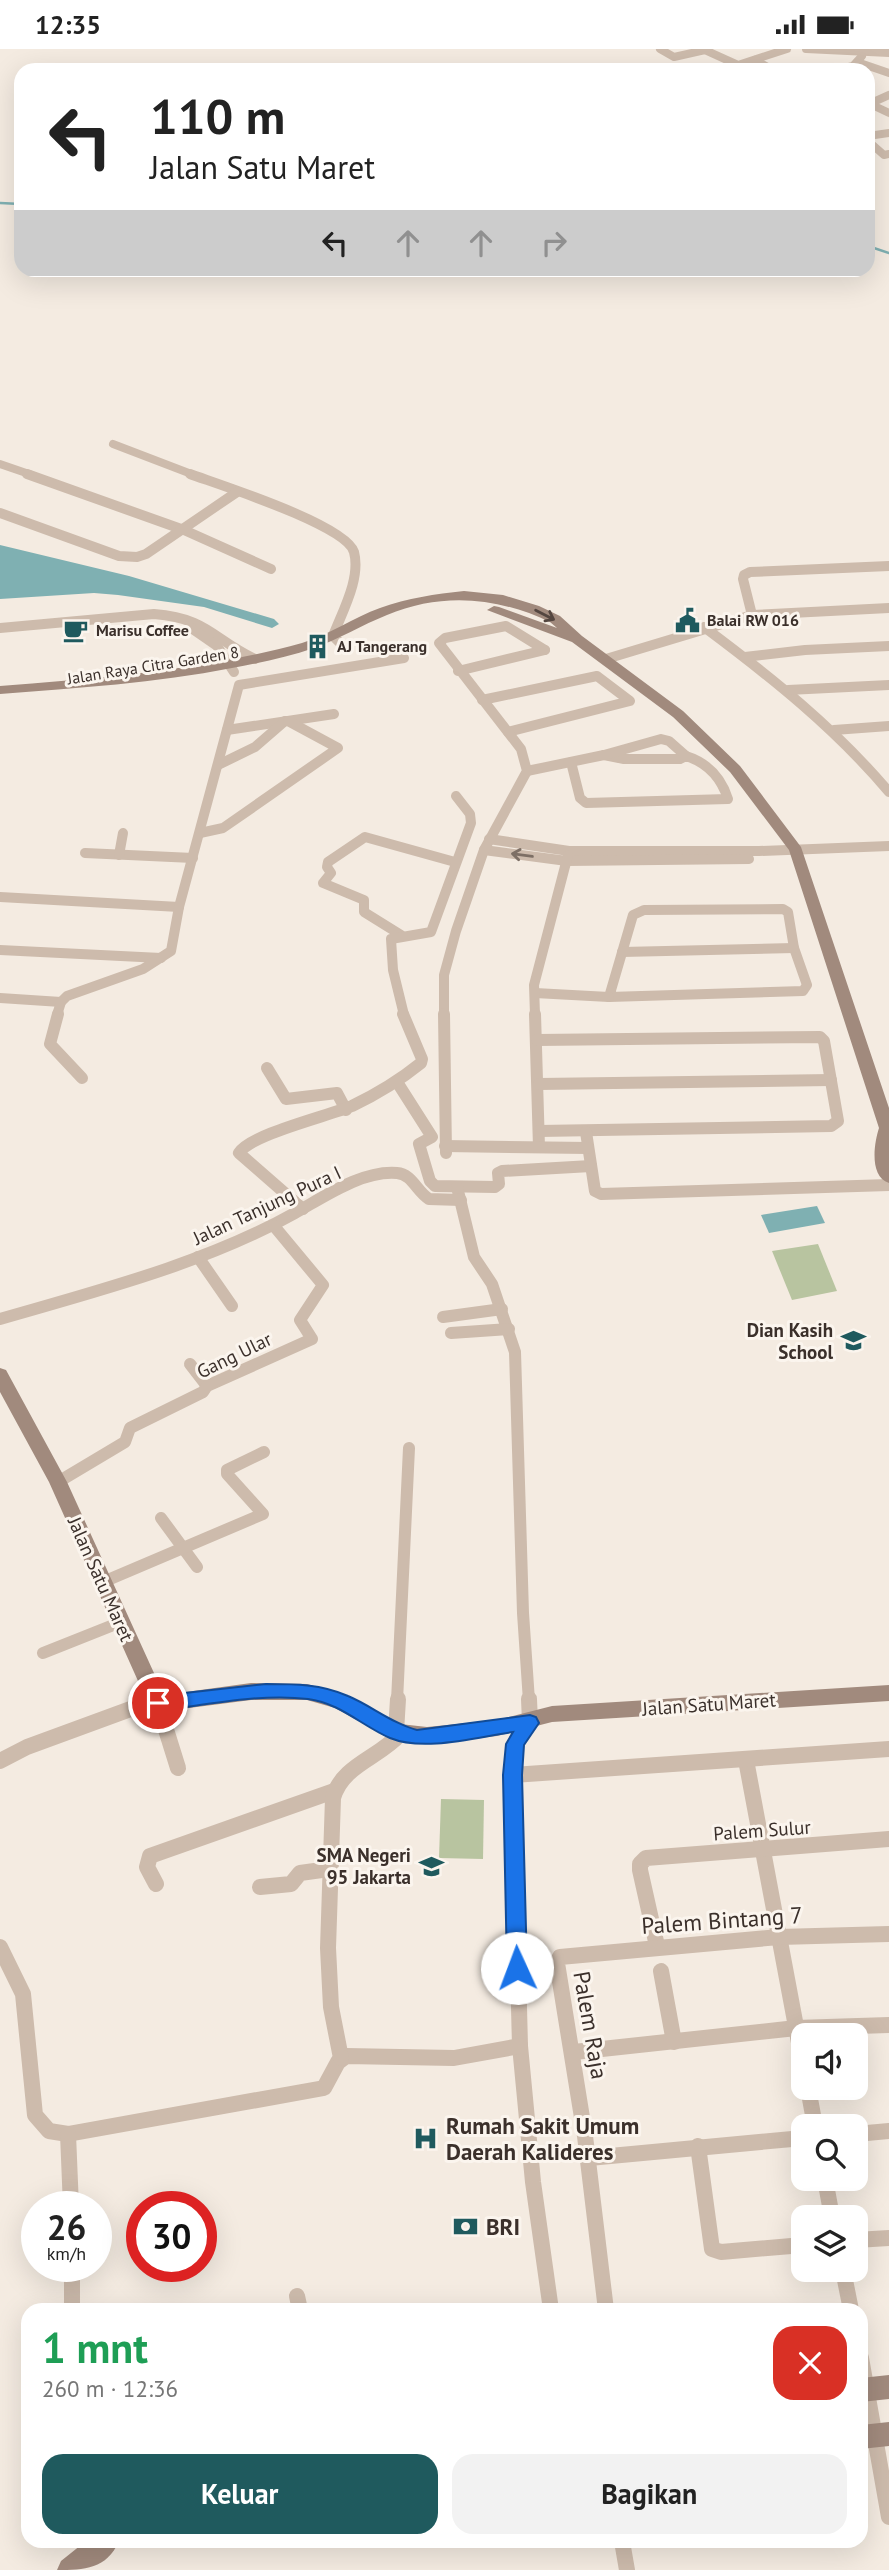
<!DOCTYPE html>
<html lang="id">
<meta charset="utf-8">
<style>
:root{--surface:#fff;--page:#f2f2f2;--text:#222;--muted:#767676;--accent:#1f5a5e}
body{margin:0;font-family:"PT Sans",sans-serif;background:var(--page);color:var(--text);height:100vh;display:flex;flex-direction:column;font-size:26px;white-space:nowrap}
*{box-sizing:border-box;margin:0}
p{font-size:23px;color:var(--muted)}
.icon{flex:none;width:38px;height:38px;fill:none;stroke:currentColor;stroke-width:2;stroke-linecap:round;stroke-linejoin:round}
.map{position:relative;flex:1;overflow:hidden}
.sheet{position:absolute;left:21px;top:2254px;width:847px;height:245px;display:flex;flex-direction:column;background:var(--surface);border-radius:21px;box-shadow:0 7px 28px #0002}
.sheet>*{flex:none}
.banner{position:absolute;left:14px;top:14px;width:861px;height:214px;border-radius:21px;box-shadow:0 7px 28px #0002;background:#fff;color:var(--text);overflow:hidden}
.buttons{position:absolute;left:791px;top:1974px;display:grid;gap:14px}
.buttons a{display:grid;place-items:center;width:77px;height:77px;border-radius:14px;background:var(--surface);box-shadow:0 7px 28px #0002;font-size:35px}
.speed{position:absolute;left:21px;top:2142px;display:flex;gap:14px;font-size:35px;font-weight:700;text-align:center}
.speed>*{display:grid;place-content:center;width:91px;height:91px;border-radius:50%;background:var(--surface);box-shadow:0 7px 28px #0002;line-height:1}
.speed small{font-size:18px;font-weight:400}
.speed .limit{border:10px solid #d22;background:#fff;color:#111}
.pin{position:absolute;display:grid;place-items:center;width:60px;height:60px;color:#fff;margin:-30px;border:4px solid #fff;border-radius:50%;box-shadow:0 2px 7px #0007}
.me{position:absolute;width:77px;margin:-38px;rotate:358deg;stroke-linejoin:round;filter:drop-shadow(0 0 5px #0008)}
.turn{display:flex;align-items:center;gap:24px;height:147px;padding:0 21px;font-size:32px}
.turn .icon{width:91px;height:91px;stroke-width:2.5}
.turn b{display:block;font-size:49px;line-height:60px}
.lanes{display:flex;align-items:center;height:66px;padding:0 21px;background:#0003;justify-content:center;gap:35px;direction:ltr}
.lanes .off{opacity:.35}
.round{display:grid;place-items:center;flex:none;width:74px;height:74px;border-radius:21px;background:var(--page)}
.headline{display:flex;align-items:center;justify-content:space-between;height:119px;padding:0 21px}
h1{font-size:42px;font-weight:700;line-height:52px;color:#1e9e55}
.button{display:flex;gap:14px;margin-top:auto;padding:14px 21px}
.button a{flex:1;height:80px;border-radius:21px;background:var(--accent);color:#fff;font-size:28px;font-weight:700;line-height:80px;text-align:center}
.button a+a{background:var(--page);color:var(--text)}
.status{display:flex;justify-content:space-between;align-items:center;height:49px;padding:0 35px;background:var(--surface);direction:ltr}
.status svg{height:19px;fill:currentColor}
.map>svg:first-child{display:block}
.green{fill:#b8c4a0}
.water{fill:#7fb0b2}
.lines{fill:none;stroke-linecap:round;stroke-linejoin:round}
.stream{stroke:#7fb0b2;stroke-width:2.5}
.street-far3{stroke:#cdbbac;stroke-width:8}
.street-far2{stroke:#cdbbac;stroke-width:10}
.street-far1{stroke:#cdbbac;stroke-width:12}
.street{stroke:#cdbbac;stroke-width:16}
.secondary{fill:#a18a7d;fill-rule:evenodd}
.oneway{stroke:#544640}
.oneway2{stroke:#7d6f65}
.route{fill:#1a73e8;stroke:#114b97;stroke-width:2}
.labels{text-anchor:middle;dominant-baseline:central;stroke-width:6;stroke-linejoin:round;paint-order:stroke}
.far-poi-label{font-size:16px;font-weight:bold;fill:#3b302b;stroke:#fbf5ee;text-anchor:start}
.far-street-label{font-size:16px;fill:#3b302b;stroke:#fbf5ee}
.street-label{font-size:19px;fill:#3b302b;stroke:#fbf5ee}
.poi-label{font-size:19px;font-weight:bold;fill:#3b302b;stroke:#fbf5ee;text-anchor:end}
.near-street-label{font-size:23px;fill:#3b302b;stroke:#fbf5ee}
.near-poi-label{font-size:23px;font-weight:bold;fill:#3b302b;stroke:#fbf5ee;text-anchor:start}
</style>
<div class="status"><b>12:35</b><svg viewBox="0 0 49 12"><path d="M0 12V9h3v3zM5 12V6h3v6zM10 12V3h3v9zM15 12V0h3v12zM26 1h20v11H26zM47 4h2v5h-2z"/></svg></div>
<div class="map">
<svg width="889" height="2521" viewBox="0 0 889 2521">
<rect width="100%" height="100%" fill="#f4ebe1"/>
<g class="green">
<polygon points="818,1195 837,1242 792,1251 772,1202"/>
<polygon points="441,1750 484,1751 483,1810 439,1809"/>
</g>
<g class="water">
<polygon points="0,496 129,527 274,570 279,575 272,579 204,558 118,546 94,544 0,550"/>
<polygon points="817,1157 825,1174 769,1184 761,1166"/>
</g>
<g class="lines">
<g class="stream">
<polyline points="0,154 21,155"/>
<polyline points="868,197 889,204"/>
</g>
<g class="street-far3">
<polyline points="660,0 674,8 705,1 738,16 787,0"/>
<polyline points="806,0 889,4"/>
<polyline points="755,11 773,21"/>
<polyline points="857,13 889,24"/>
<polyline points="837,21 853,17 862,7"/>
<polyline points="868,54 889,64"/>
<polyline points="869,55 889,46"/>
<polyline points="868,87 889,84"/>
<polyline points="868,92 884,106 889,105"/>
<polyline points="113,395 194,426"/>
<polyline points="0,415 32,426"/>
</g>
<g class="street-far2">
<polyline points="27,425 184,481 271,520"/>
<path d="M190,425C220,436 346,476 354,503C361,530 342,563 333,587L339,593"/>
<polyline points="0,464 119,507 137,508 146,505 237,443"/>
<polyline points="752,566 743,530 744,526 750,523 889,517"/>
<path d="M704,578C771,628 835,679 889,743"/>
<path d="M0,579L154,565C207,569 213,590 255,610"/>
<polyline points="191,579 217,597 234,623"/>
<polyline points="745,608 805,601 889,597"/>
<polyline points="606,610 752,566 889,559"/>
<polyline points="458,622 545,601"/>
<polyline points="788,641 889,636"/>
<polyline points="482,651 597,627 630,652 508,683"/>
<polyline points="227,681 334,665"/>
<polyline points="834,681 889,677"/>
<path d="M571,713L580,749L586,754L728,750C721,728 708,714 686,707L680,710H624L604,706"/>
<polyline points="218,716 255,698 285,672"/>
<polyline points="527,722 604,706 661,690 669,692 686,707"/>
<polyline points="200,784 223,779 338,699 288,672"/>
<polyline points="489,790 569,802 759,802 889,797"/>
<polyline points="484,801 567,812 749,810"/>
<polyline points="85,804 193,809"/>
<polyline points="119,806 123,784"/>
<polyline points="0,848 179,858"/>
<polygon points="783,860 788,863 794,899 807,936 803,942 609,948 633,866 644,861"/>
<polyline points="401,886 364,863 364,851 323,834 331,824 327,818 328,813 365,788 455,813"/>
<polyline points="0,901 161,909"/>
<polyline points="622,903 794,899"/>
<polyline points="535,944 609,948"/>
<polyline points="0,949 61,953"/>
<polyline points="57,966 61,953 67,947 143,920 171,902 179,858 239,636 404,609"/>
<polyline points="404,966 393,921 391,890 431,883 471,774 470,765 456,747"/>
<polyline points="444,966 444,926 456,882 484,801 527,722 521,700 439,594 445,589 506,577 545,601"/>
<polyline points="535,966 534,936 568,806"/>
</g>
<g class="street-far1">
<polyline points="58,965 50,995 82,1029"/>
<polyline points="444,965 446,1104"/>
<polyline points="535,965 539,1098"/>
<polyline points="537,991 820,988 824,992 838,1072 831,1077 539,1082"/>
<polyline points="267,1019 286,1050 337,1044 346,1061"/>
<polyline points="397,1033 432,1088 419,1095 430,1132 435,1137 495,1138 499,1135 498,1124 502,1122 591,1117"/>
<polyline points="539,1035 831,1031"/>
<polyline points="586,1083 595,1142 601,1145 889,1136"/>
<polyline points="445,1097 588,1099"/>
<polyline points="457,1138 474,1208 492,1235 515,1303 523,1564 529,1652"/>
<path d="M303,1160L239,1104C251,1085 328,1067 352,1057C377,1045 400,1031 421,1014L422,1010L403,965"/>
<polyline points="198,1208 232,1257"/>
<polyline points="443,1268 502,1260"/>
<path d="M0,1270C97,1242 206,1214 295,1164C324,1148 362,1121 397,1124C412,1125 417,1143 429,1150L461,1151"/>
<polyline points="451,1284 509,1280"/>
<polyline points="190,1315 207,1337"/>
<polyline points="58,1433 125,1393 130,1379 203,1343 207,1337 312,1290 300,1271 323,1236 274,1177"/>
<polyline points="161,1469 197,1518"/>
<polyline points="103,1533 263,1465 227,1425 227,1421 264,1403"/>
<polyline points="43,1604 121,1573"/>
<polyline points="397,1652 409,1399"/>
</g>
<g class="street">
<polyline points="529,1650 530,1673 515,1695 513,1726 520,1997 533,2133 551,2261"/>
<polyline points="158,1655 178,1719"/>
<polyline points="396,1683 398,1650"/>
<polyline points="746,1711 803,2015"/>
<polyline points="0,1712 27,1698 155,1651"/>
<polyline points="513,1726 889,1700"/>
<polyline points="156,1835 147,1818 150,1807 334,1742"/>
<polyline points="260,1838 291,1835 300,1824 329,1820"/>
<polyline points="657,1897 640,1821 640,1815 646,1809 889,1790"/>
<polyline points="0,1898 23,1945 35,2066 49,2082 68,2085 324,2039 338,2013 346,2007 454,2009 520,1997"/>
<polyline points="661,1922 674,1993"/>
<polyline points="574,2003 796,1979 889,1976"/>
<path d="M341,2009L331,1958L328,1899L333,1749C342,1716 379,1709 400,1685"/>
<polyline points="808,2039 815,2077"/>
<polyline points="68,2085 71,2158"/>
<polyline points="856,2085 889,2082"/>
<polyline points="698,2097 712,2200 721,2203 803,2196"/>
<polyline points="589,2109 803,2089"/>
<polyline points="825,2130 832,2168"/>
<polyline points="856,2191 889,2189"/>
<polyline points="72,2217 72,2261"/>
<polyline points="843,2221 851,2261"/>
<polyline points="297,2247 300,2261"/>
<polyline points="606,2261 585,2087 557,1914 560,1908 779,1888 889,1885"/>
<polyline points="861,2309 889,2468"/>
<polyline points="623,2498 627,2521"/>
</g>
<g class="secondary">
<path d="M464,542L503,546L539,557L560,567L582,587L683,662L740,717L801,798L889,1059V1134C869,1128 874,1094 879,1079L789,801L730,723L673,668L572,593L487,561L494,557L499,558L557,579L550,573C497,548 442,543 387,566C362,576 339,590 314,599C288,608 259,614 232,619C156,634 77,639 0,645V637C101,629 204,621 302,594C329,586 354,568 380,559C408,549 435,545 464,542Z"/>
<polygon points="0,1319 6,1321 67,1433 164,1646 251,1634 307,1635 349,1647 400,1675 427,1678 497,1671 552,1657 889,1636 889,1652 552,1673 497,1687 427,1695 409,1694 388,1688 335,1659 307,1651 251,1651 158,1663 151,1661 49,1433 0,1343"/>
<polygon points="889,2326 889,2350 861,2353 861,2329"/>
<polygon points="889,2373 889,2397 861,2400 861,2376"/>
<path d="M86,2492H119C107,2520 84,2521 57,2521L61,2512Z"/>
</g>
</g>
<defs><path id="oneway-shaft" d="M-6 0H5M1.5-3L5.5 0L1.5 3" fill="none" stroke-width="1.6" stroke-linecap="round" stroke-linejoin="round" transform="scale(1.75)"/></defs>
<use class="oneway" href="#oneway-shaft" transform="translate(545 566) rotate(27)"/>
<use class="oneway2" href="#oneway-shaft" transform="translate(522 806) rotate(-172)"/>
<path class="route" d="M266,1635C295,1635 321,1635 348,1647C372,1657 391,1674 417,1681L530,1666L536,1668L539,1674L524,1696L522,1726L527,1919L524,1925L517,1928L510,1925L507,1919L503,1726L506,1695L513,1683C477,1688 424,1703 390,1689C362,1677 340,1654 308,1650C260,1644 206,1656 158,1662L151,1660L149,1654L151,1649L158,1647Z"/>
<defs>
<symbol id="civic-bare" viewBox="-9 -9 18 18"><path d="M-.6-6.5H3V-4.5H.6V-3L4-1V1h2V6H-6V1h2V-1L-.6-3ZM-1.2 2.5V6h2.4V2.5Z" fill="#1f5a5e" stroke="#fbf5ee" stroke-width="2.5" paint-order="stroke"/></symbol>
<symbol id="cafe-bare" viewBox="-9 -9 18 18"><path d="M-5.5-4.5H6V0H3Q3 3.5 0 3.5H-2.5Q-5.5 3.5-5.5 0ZM3-3.2v2h1.7v-2ZM-6 4.5H4V6H-6Z" fill="#1f5a5e" stroke="#fbf5ee" stroke-width="2.5" paint-order="stroke"/></symbol>
<symbol id="building-bare" viewBox="-9 -9 18 18"><path d="M-4-6H4V6H1V3H-1V6H-4ZM-2.5-4.3h1.7v1.8h-1.7ZM.8-4.3h1.7v1.8H.8ZM-2.5-1h1.7V.8h-1.7ZM.8-1h1.7V.8H.8Z" fill="#1f5a5e" stroke="#fbf5ee" stroke-width="2.5" paint-order="stroke"/></symbol>
<symbol id="school-bare" viewBox="-9 -9 18 18"><path d="M0-5L7-2L0 1L-7-2ZM-4 1L0 2.5L4 1V4Q0 6-4 4Z" fill="#1f5a5e" stroke="#fbf5ee" stroke-width="2.5" paint-order="stroke"/></symbol>
<symbol id="hospital-bare" viewBox="-9 -9 18 18"><path d="M-5-5h3v3.5h4V-5h3V5h-3V1.5h-4V5h-3Z" fill="#1f5a5e" stroke="#fbf5ee" stroke-width="2.5" paint-order="stroke"/></symbol>
<symbol id="bank-bare" viewBox="-9 -9 18 18"><path d="M-6-4H6V4H-6ZM0-2.3a2.3 2.3 0 1 0 0 4.6a2.3 2.3 0 1 0 0-4.6Z" fill="#1f5a5e" stroke="#fbf5ee" stroke-width="2.5" paint-order="stroke"/></symbol>
</defs>
<g fill-rule="evenodd">
<use href="#civic-bare" x="670" y="554" width="35" height="35"/>
<use href="#cafe-bare" x="58" y="564" width="35" height="35"/>
<use href="#building-bare" x="300" y="580" width="35" height="35"/>
<use href="#school-bare" x="836" y="1274" width="35" height="35"/>
<use href="#school-bare" x="414" y="1800" width="35" height="35"/>
<use href="#hospital-bare" x="408" y="2072" width="35" height="35"/>
<use href="#bank-bare" x="448" y="2160" width="35" height="35"/>
</g>
<g class="labels">
<g class="far-poi-label">
<text x="707" y="571">Balai RW 016</text>
<text x="96" y="581">Marisu Coffee</text>
<text x="337" y="597">AJ Tangerang</text>
</g>
<g class="far-street-label">
<text transform="translate(153 616) rotate(-9)">Jalan Raya Citra Garden 8</text>
</g>
<g class="street-label">
<text transform="translate(267 1156) rotate(-25)">Jalan Tanjung Pura I</text>
<text transform="translate(234 1306) rotate(-26)">Gang Ular</text>
<text transform="translate(101 1530) rotate(66)">Jalan Satu Maret</text>
<text transform="translate(709 1655) rotate(-4)">Jalan Satu Maret</text>
<text transform="translate(762 1781) rotate(-4)">Palem Sulur</text>
</g>
<g class="poi-label">
<text x="833" y="1281">Dian Kasih<tspan x="833" dy="22">School</tspan></text>
<text x="411" y="1806">SMA Negeri<tspan x="411" dy="22">95 Jakarta</tspan></text>
</g>
<g class="near-street-label">
<text transform="translate(722 1871) rotate(-4)">Palem Bintang 7</text>
<text transform="translate(591 1976) rotate(80)">Palem Raja</text>
</g>
<g class="near-poi-label">
<text x="446" y="2076">Rumah Sakit Umum<tspan x="446" dy="26">Daerah Kalideres</tspan></text>
<text x="486" y="2177">BRI</text>
</g>
</g>
</svg>
<div class="buttons">
<a><svg class="icon" aria-label="sound" viewBox="0 0 24 24"><path d="M4 9h4l5-4v14l-5-4H4zM17 9q2 3 0 6"/></svg></a>
<a><svg class="icon" aria-label="search" viewBox="0 0 24 24"><circle cx="10" cy="10" r="6"/><path d="M15 15l6 6"/></svg></a>
<a><svg class="icon" aria-label="layers" viewBox="0 0 24 24"><path d="M12 4l9 5-9 5-9-5zM3 14l9 5 9-5"/></svg></a>
</div>
<div class="speed"><div>26<small>km/h</small></div><div class="limit">30</div></div>
<div class="pin" style="left:158px;top:1654px;background:#d93025"><svg class="icon" aria-label="arrive" viewBox="0 0 24 24"><path d="M6 21V4h12l-3 4 3 4H6"/></svg></div>
<svg class="me" style="left:517px;top:1919px" viewBox="-20 -20 40 40"><circle r="19" fill="#fff"/><path d="M0-13L10 11 0 6-10 11z" fill="#1a73e8"/></svg>
<div class="banner">
<div class="turn"><svg class="icon" aria-label="left" viewBox="0 0 24 24"><path d="M17 20v-9H6M10 6l-5 5 5 5"/></svg><div><b>110 m</b>Jalan Satu Maret</div></div>
<div class="lanes"><svg class="icon" aria-label="left" viewBox="0 0 24 24"><path d="M17 20v-9H6M10 6l-5 5 5 5"/></svg><svg class="icon off" aria-label="ahead" viewBox="0 0 24 24"><path d="M12 20V5M6 11l6-6 6 6"/></svg><svg class="icon off" aria-label="ahead" viewBox="0 0 24 24"><path d="M12 20V5M6 11l6-6 6 6"/></svg><svg class="icon off" aria-label="right" viewBox="0 0 24 24"><path d="M7 20v-9h11M14 6l5 5-5 5"/></svg></div>
</div>
<section class="sheet">
<div class="headline"><div><h1>1 mnt</h1><p>260 m · 12:36</p></div><a class="round" style="background:#d93025;color:#fff"><svg class="icon" aria-label="close" viewBox="0 0 24 24"><path d="M6 6l12 12M18 6L6 18"/></svg></a></div>
<div class="button"><a>Keluar</a><a>Bagikan</a></div>
</section>
</div>
